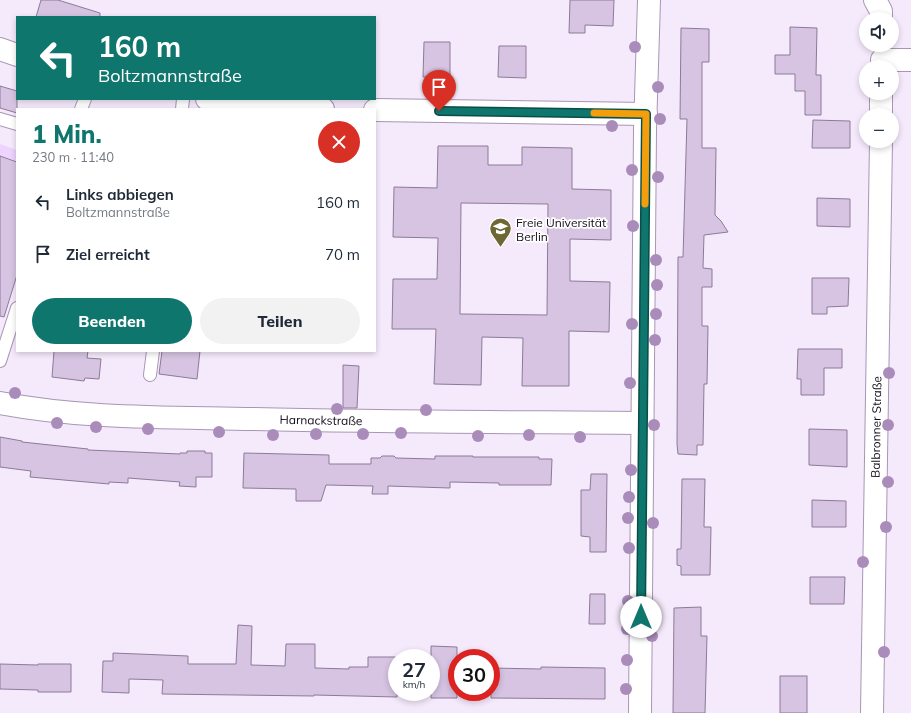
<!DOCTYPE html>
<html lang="de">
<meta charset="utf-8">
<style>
:root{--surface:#fff;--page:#f2f2f3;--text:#1f2937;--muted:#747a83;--accent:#0f766e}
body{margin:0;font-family:Mulish,sans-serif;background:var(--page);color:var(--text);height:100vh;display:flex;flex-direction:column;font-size:15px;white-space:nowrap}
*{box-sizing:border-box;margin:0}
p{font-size:13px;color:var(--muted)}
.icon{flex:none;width:22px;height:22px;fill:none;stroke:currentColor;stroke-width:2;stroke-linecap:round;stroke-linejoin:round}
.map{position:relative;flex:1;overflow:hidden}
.panel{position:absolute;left:16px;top:108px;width:360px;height:244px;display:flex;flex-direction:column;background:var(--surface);border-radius:0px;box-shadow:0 2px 6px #0003}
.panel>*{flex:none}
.top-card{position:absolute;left:16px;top:16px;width:360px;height:84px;border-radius:0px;box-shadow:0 2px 6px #0003;background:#0f766e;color:#fff;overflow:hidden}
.controls{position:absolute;left:859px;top:12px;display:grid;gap:8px}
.controls a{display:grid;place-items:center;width:40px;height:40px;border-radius:50%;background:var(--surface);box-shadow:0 2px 6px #0003;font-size:20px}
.speed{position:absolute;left:388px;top:649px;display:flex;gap:8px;font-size:20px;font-weight:700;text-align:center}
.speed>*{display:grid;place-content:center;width:52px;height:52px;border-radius:50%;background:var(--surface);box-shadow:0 2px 6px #0003;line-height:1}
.speed small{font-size:10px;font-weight:400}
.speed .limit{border:6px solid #d22;background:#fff;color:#111}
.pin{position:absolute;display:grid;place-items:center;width:34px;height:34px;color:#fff;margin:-41px -17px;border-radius:50% 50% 50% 0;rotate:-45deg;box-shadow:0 0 4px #0007}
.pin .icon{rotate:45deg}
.me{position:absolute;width:44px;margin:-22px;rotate:0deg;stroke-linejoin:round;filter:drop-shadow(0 0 3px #0008)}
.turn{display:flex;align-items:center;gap:14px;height:84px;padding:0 16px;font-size:18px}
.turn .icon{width:52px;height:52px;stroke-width:2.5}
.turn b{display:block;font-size:28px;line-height:34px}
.round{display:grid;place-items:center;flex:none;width:42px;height:42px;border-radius:21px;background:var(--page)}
.head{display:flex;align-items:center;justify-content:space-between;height:68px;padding:0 16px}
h1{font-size:24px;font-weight:800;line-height:30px;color:var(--accent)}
.primary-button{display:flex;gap:8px;margin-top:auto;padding:8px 16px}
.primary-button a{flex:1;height:46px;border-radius:24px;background:var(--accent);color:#fff;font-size:16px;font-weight:800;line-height:46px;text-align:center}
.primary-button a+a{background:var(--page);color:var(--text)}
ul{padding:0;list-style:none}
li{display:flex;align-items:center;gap:12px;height:52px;padding:0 16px}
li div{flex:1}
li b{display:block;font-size:15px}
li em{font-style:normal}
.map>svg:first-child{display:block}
.green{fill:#edd3fe}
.building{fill:#d6c4e2;stroke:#8c7b97;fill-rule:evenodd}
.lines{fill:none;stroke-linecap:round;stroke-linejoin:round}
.service-casing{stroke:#a896b3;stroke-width:14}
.minor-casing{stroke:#a896b3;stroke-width:24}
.service{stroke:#fff;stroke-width:12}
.minor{stroke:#fff;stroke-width:22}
.tree{fill:#aa8cbb}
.route-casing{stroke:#0a4d48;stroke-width:10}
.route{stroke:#0f766e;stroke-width:7}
.slow{stroke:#f59e0b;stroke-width:7}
.labels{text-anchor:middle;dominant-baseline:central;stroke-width:3.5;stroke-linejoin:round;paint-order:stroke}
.poi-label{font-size:12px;fill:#130c17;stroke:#fff;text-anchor:start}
.street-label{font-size:12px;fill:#130c17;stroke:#fff}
</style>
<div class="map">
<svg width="911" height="713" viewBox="0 0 911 713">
<rect width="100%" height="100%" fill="#f5eafc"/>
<polygon class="green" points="0,144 17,150 17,161 2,156 0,163"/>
<g class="building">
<polygon points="41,0 58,0 100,13 100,17 36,17"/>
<polygon points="570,0 614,0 613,26 585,25 585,33 569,33"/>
<polygon points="790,27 817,28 816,75 821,75 821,115 805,115 805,91 795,91 795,74 775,74 775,55 790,55"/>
<polygon points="681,28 709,29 709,62 702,62 702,148 716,148 715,215 721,221 728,232 704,235 703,268 712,269 712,287 702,287 702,326 708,326 707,384 704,384 703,445 697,445 697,455 678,454 677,444 678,257 683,257 687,119 680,119"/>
<polygon points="424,42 450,42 450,77 423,77"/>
<polygon points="499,46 526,46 526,78 498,77"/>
<polygon points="0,86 17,91 17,113 0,108"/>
<polygon points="813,120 850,121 850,148 812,148"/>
<path d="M438,146H488V165H522V147L572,148V189L611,190V240L570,239V281L610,282L609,332L569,331V386H522L523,338L482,337L481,385L434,384L436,329H392L393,279H437L438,238L393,237L394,187L437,188ZM461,203L548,204L547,315L460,314Z"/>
<polygon points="0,156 17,162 17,275 4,317 0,316"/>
<polygon points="817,198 850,199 850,227 817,226"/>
<polygon points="812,278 849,278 848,306 827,307 827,314 812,314"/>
<polygon points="798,349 842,349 842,368 824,368 824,395 801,395 801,379 797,379"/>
<polygon points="54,351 88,351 87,358 101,359 99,379 85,378 84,381 52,377"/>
<polygon points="162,351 200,351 197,379 159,374"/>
<polygon points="343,365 359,366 357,408 343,408"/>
<polygon points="809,429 847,430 847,467 809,465"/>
<polygon points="0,437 22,441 22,442 88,449 88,450 180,454 180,453 187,453 187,451 205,451 205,453 212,453 212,477 196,477 196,487 179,486 180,482 128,478 128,483 109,482 109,484 30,477 31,471 0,467"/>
<polygon points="244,453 329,455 329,464 371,464 371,458 380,458 382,456 394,456 396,458 435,459 435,456 473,456 473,457 539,457 539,459 552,459 551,485 499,485 499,483 450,482 450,488 388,486 388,494 372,494 373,486 326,485 321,501 296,501 296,489 243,488"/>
<polygon points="591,474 607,474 606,552 590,552 590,537 581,536 581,490 590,490"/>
<polygon points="682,479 705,479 704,527 711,527 710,575 681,575 681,566 677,565 677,549 681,549"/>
<polygon points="812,500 846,501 846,527 812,527"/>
<polygon points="810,577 845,577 844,604 810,604"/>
<polygon points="590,594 605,594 605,624 589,624"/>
<polygon points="701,607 701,636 707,636 705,713 673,713 674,608"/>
<polygon points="238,625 252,626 251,665 285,666 286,644 315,644 315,668 349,669 349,667 368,667 368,657 397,657 397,697 314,695 314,696 162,694 163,680 129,679 129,693 102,692 103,661 113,661 113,653 188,656 188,664 236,664"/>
<polygon points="431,646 457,647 457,698 431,698"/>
<polygon points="0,664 38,665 38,664 71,664 71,692 38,692 38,690 0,689"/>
<polygon points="541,667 605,668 605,699 491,698 491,668 541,669"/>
<rect x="780" y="676" width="27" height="37"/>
</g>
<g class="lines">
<defs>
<g id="service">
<polyline points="81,109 85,99"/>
<polyline points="182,109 183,99"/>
<polyline points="0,119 17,124"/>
<polyline points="0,361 17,308"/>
<polyline points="150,375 153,351"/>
</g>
<g id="minor">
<polyline points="875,0 881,11 881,19"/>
<polyline points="0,49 17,55"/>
<polyline points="882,60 911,60"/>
<polyline points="207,99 282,108 323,109"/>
<polyline points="375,110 646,114"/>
<polyline points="881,115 881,93"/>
<path d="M0,403C84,419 169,417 254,419C384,422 513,422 642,423"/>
<polyline points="640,713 645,130 649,0"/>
<polyline points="872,713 881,141"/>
</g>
</defs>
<use href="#service" class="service-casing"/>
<use href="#minor" class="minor-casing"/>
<use href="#service" class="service"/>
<use href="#minor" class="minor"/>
</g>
<g class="tree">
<circle cx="635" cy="47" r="6"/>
<circle cx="658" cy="87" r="6"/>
<circle cx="660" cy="119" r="6"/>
<circle cx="612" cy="126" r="6"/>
<circle cx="632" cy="170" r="6"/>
<circle cx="658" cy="177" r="6"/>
<circle cx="633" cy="226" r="6"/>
<circle cx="656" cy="260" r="6"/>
<circle cx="657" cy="285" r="6"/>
<circle cx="656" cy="314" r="6"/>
<circle cx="632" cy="324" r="6"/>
<circle cx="655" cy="340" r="6"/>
<circle cx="889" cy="373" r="6"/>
<circle cx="630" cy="383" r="6"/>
<circle cx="15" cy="393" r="6"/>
<circle cx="337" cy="409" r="6"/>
<circle cx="426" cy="410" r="6"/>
<circle cx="57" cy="423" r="6"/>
<circle cx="654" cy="425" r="6"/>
<circle cx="888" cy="425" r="6"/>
<circle cx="96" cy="427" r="6"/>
<circle cx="148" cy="429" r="6"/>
<circle cx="219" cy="432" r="6"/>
<circle cx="401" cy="433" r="6"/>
<circle cx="316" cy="434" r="6"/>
<circle cx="363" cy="434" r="6"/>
<circle cx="273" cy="435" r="6"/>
<circle cx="529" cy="435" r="6"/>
<circle cx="478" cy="436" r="6"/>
<circle cx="580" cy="437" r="6"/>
<circle cx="631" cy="470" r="6"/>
<circle cx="888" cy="482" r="6"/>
<circle cx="629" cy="497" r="6"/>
<circle cx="628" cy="518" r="6"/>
<circle cx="653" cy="523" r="6"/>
<circle cx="886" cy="527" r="6"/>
<circle cx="629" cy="548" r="6"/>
<circle cx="863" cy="562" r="6"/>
<circle cx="628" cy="601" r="6"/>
<circle cx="627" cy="629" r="6"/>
<circle cx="652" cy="636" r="6"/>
<circle cx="884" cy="652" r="6"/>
<circle cx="627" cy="660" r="6"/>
<circle cx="626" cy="689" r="6"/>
</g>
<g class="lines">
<defs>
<polyline id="route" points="439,111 646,114 641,617"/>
</defs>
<use href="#route" class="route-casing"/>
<use href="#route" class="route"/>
<polyline class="slow" points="594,113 646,114 645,204"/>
</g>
<defs>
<symbol id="university-pin" viewBox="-11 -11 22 30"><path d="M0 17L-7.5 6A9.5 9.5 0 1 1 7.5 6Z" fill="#6e6734" stroke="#fff"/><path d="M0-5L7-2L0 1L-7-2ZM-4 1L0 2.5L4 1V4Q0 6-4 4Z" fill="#fff"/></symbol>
</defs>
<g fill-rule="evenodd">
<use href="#university-pin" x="488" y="216" width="25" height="34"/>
</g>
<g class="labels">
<g class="poi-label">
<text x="516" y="222">Freie Universität<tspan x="516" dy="14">Berlin</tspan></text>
</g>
<g class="street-label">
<text transform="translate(321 420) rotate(1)">Harnackstraße</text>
<text transform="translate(876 427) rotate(-89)">Balbronner Straße</text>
</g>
</g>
</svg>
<div class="controls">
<a><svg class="icon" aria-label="sound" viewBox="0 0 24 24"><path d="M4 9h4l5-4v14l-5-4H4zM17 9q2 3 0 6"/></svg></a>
<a>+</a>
<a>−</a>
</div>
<div class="speed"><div>27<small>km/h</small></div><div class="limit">30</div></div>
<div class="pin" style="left:439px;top:111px;background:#d93025"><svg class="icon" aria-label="arrive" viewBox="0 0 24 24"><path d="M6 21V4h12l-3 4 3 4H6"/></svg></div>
<svg class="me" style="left:641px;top:617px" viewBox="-20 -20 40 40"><circle r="19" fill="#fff"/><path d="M0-13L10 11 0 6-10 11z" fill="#0f766e"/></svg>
<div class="top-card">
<div class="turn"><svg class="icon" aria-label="left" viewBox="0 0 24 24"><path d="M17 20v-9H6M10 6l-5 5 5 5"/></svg><div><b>160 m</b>Boltzmannstraße</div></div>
</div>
<section class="panel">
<div class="head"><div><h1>1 Min.</h1><p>230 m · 11:40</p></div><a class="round" style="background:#d93025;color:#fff"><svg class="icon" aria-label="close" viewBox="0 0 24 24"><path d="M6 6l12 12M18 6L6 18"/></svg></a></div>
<ul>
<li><svg class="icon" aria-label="left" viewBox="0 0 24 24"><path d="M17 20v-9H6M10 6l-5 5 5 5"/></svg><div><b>Links abbiegen</b><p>Boltzmannstraße</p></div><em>160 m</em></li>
<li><svg class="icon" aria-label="arrive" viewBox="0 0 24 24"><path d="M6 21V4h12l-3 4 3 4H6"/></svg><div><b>Ziel erreicht</b></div><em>70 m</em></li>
</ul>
<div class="primary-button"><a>Beenden</a><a>Teilen</a></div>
</section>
</div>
